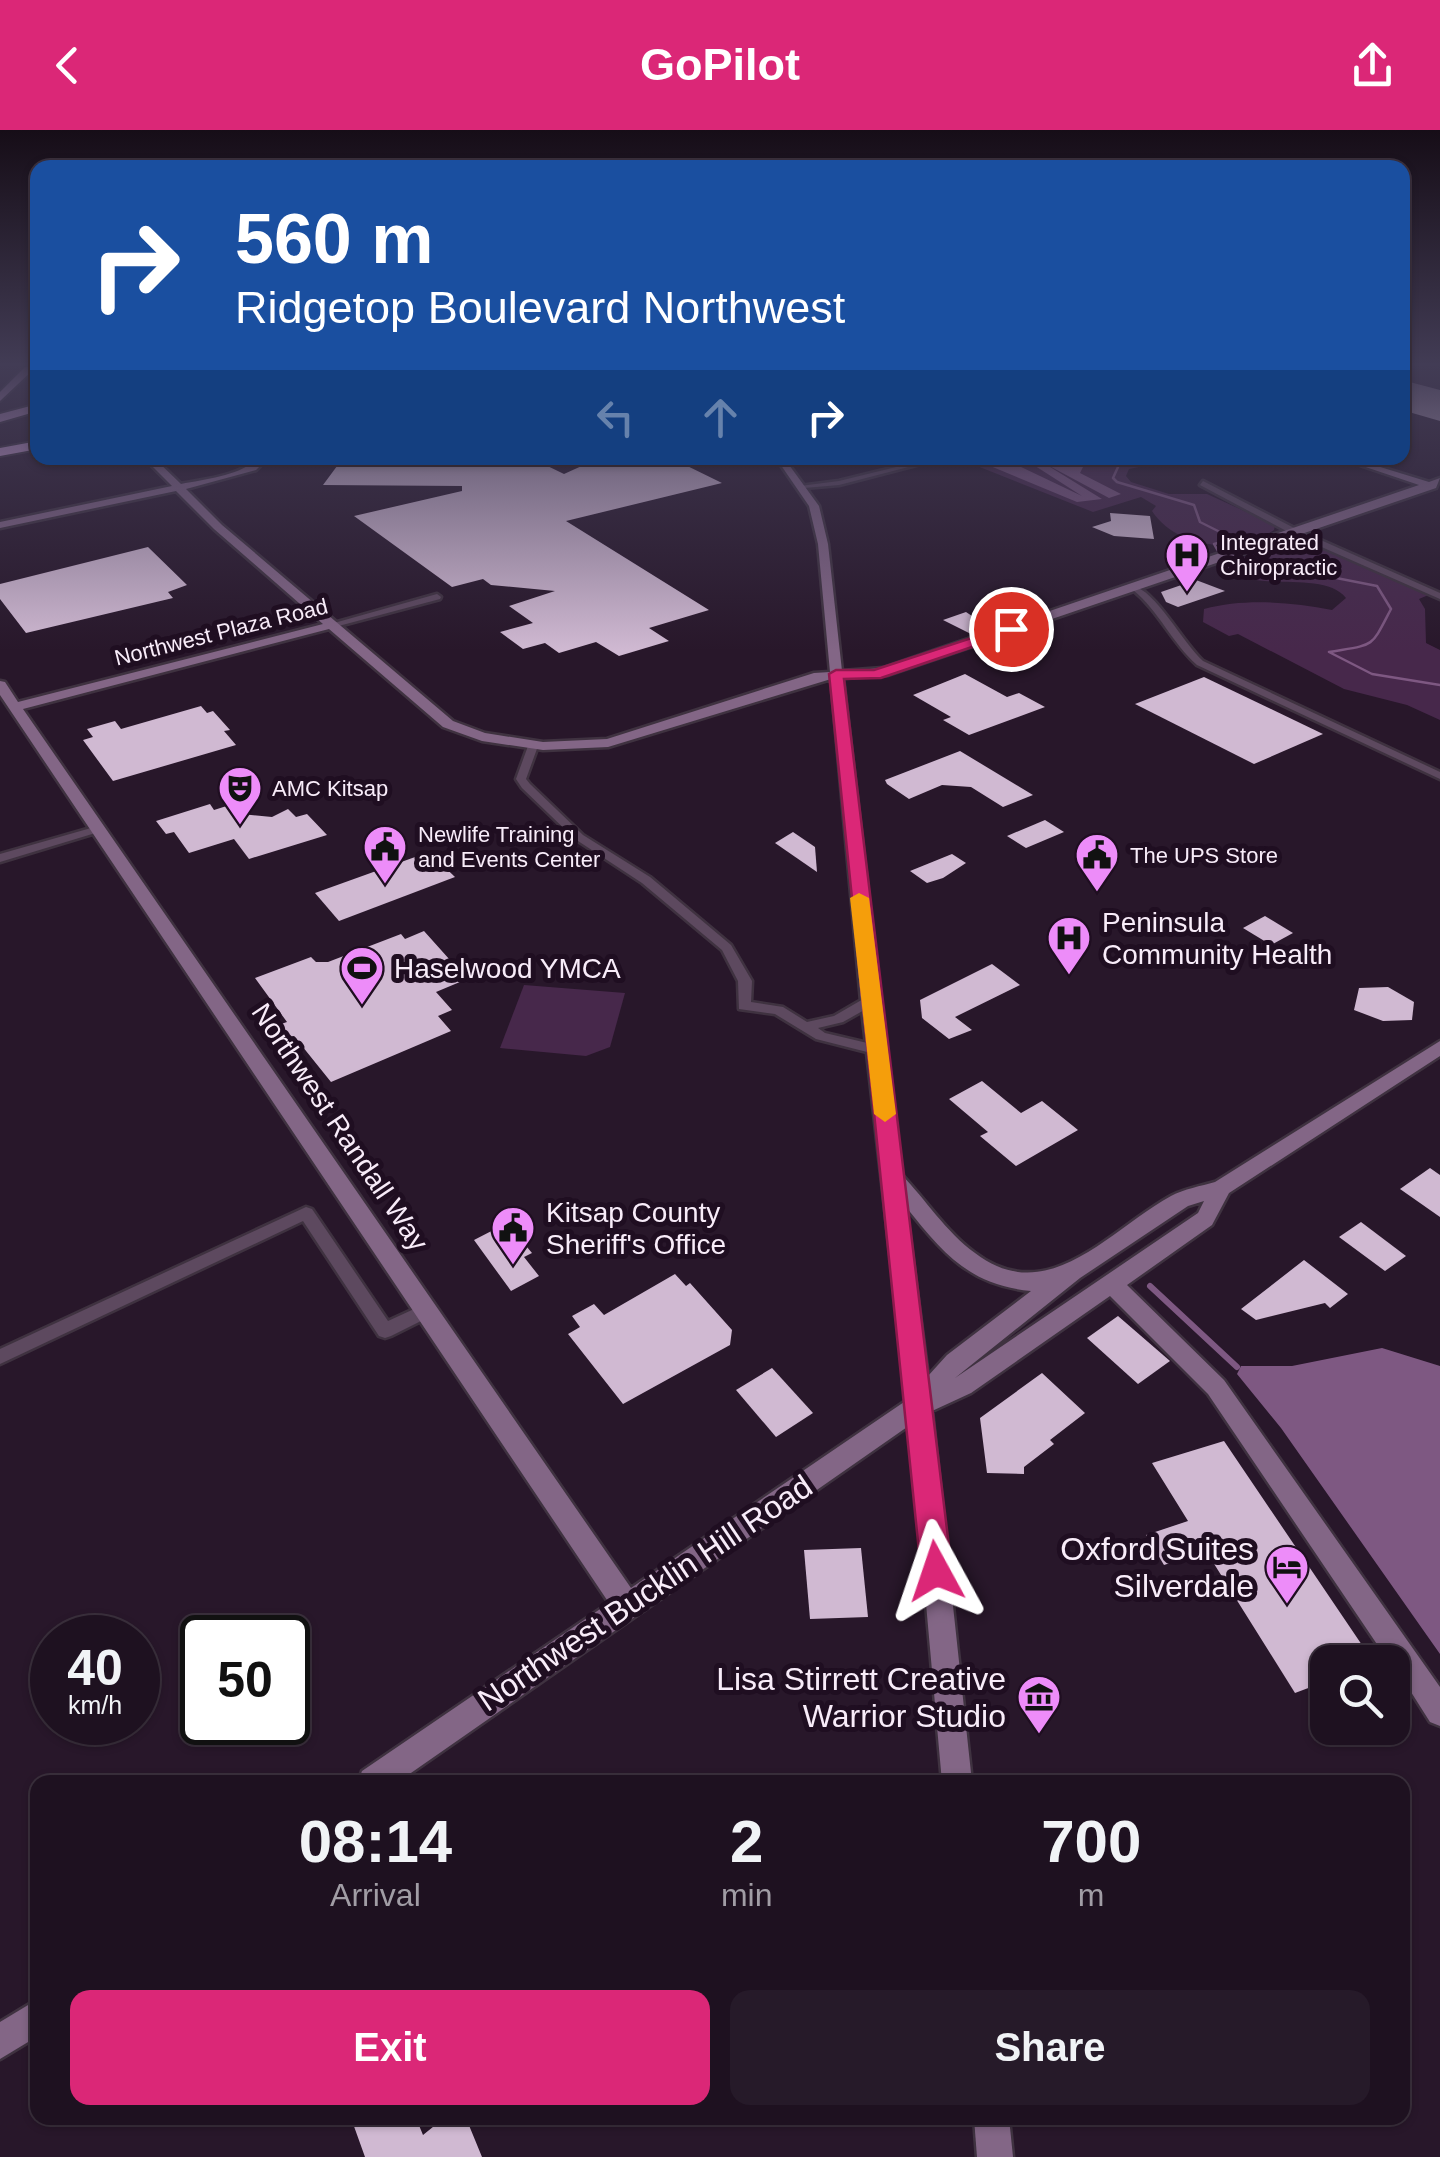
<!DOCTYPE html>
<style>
:root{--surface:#1e1120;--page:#261a29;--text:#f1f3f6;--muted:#a19da5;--line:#3c313e;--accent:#db2777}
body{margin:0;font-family:Arial,sans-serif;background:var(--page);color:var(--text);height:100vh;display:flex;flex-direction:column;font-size:38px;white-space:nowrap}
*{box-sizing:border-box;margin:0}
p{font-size:32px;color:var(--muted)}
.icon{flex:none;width:55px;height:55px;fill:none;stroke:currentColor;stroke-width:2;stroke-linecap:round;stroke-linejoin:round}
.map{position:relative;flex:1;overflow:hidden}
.details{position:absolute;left:30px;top:1645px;width:1380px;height:350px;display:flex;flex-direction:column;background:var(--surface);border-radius:20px;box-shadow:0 2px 8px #0004,0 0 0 2px var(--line)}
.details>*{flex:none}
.hud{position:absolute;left:30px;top:30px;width:1380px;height:305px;border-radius:20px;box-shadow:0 2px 8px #0004,0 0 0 2px var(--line);background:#1a4fa0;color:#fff;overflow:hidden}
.tools{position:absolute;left:1310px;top:1515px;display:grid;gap:20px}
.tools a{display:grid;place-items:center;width:100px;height:100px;border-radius:20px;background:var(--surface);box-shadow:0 2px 8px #0004,0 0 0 2px var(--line);font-size:50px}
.speed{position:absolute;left:30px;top:1485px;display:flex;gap:20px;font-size:50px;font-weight:700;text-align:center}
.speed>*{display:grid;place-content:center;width:130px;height:130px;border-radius:50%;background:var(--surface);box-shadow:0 2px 8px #0004,0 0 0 2px var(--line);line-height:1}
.speed small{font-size:25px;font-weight:400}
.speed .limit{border:5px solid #111;border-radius:15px;background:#fff;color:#111}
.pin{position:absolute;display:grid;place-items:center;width:85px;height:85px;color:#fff;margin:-42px;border:5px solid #fff;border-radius:50%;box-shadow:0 2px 10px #0007}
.me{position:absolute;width:110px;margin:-55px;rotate:355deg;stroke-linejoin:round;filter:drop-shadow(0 0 8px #0008)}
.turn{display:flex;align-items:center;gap:35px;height:210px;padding:0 40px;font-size:45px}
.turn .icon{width:130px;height:130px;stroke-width:2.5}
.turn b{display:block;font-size:70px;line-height:85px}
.lanes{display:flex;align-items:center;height:95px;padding:0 40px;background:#0003;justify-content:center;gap:50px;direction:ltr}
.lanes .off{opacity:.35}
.eta{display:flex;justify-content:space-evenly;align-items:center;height:170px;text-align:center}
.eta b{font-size:60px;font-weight:800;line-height:70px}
.button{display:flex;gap:20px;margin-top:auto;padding:20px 40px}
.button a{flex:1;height:115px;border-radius:20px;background:var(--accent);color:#fff;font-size:40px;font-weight:800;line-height:115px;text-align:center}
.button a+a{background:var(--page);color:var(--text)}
header{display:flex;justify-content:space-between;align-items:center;height:130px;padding:0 40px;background:var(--accent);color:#fff;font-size:45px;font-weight:800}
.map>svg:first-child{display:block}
.green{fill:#47284b}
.water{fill:#7e5882}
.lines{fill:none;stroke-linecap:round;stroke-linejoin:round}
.stream-far1{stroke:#7e5882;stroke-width:2.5}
.stream{stroke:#7e5882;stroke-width:6}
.building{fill:#d0b9d2}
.street-casing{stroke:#3f3240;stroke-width:5}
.secondary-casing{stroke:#3f3240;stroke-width:5}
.highway-casing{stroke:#3f3240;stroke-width:4}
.street{fill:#5d495f;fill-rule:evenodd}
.secondary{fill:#836686;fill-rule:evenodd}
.highway{fill:#dba9e1;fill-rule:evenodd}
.route{fill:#db2777;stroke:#8e194d;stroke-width:2.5}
.slow{fill:#f59e0b}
.labels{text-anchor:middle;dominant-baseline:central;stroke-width:10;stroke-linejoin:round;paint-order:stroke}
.far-poi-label{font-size:22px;fill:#f8ecf9;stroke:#1f0e21;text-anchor:start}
.far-street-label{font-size:22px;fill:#f8ecf9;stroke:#1f0e21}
.poi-label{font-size:28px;fill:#f8ecf9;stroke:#1f0e21;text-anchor:start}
.street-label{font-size:28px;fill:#f8ecf9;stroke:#1f0e21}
.near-poi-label{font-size:32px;fill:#f8ecf9;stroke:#1f0e21;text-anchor:end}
.near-street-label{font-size:32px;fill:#f8ecf9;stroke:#1f0e21}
</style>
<header><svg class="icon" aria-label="back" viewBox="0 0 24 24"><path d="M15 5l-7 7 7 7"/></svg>GoPilot<svg class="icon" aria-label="share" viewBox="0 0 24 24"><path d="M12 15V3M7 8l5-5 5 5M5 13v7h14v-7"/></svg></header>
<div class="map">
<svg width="1440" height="2027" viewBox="0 0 1440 2027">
<rect width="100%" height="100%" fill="#28172a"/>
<g class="green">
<path d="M957,328H1147L1159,333L1129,339L1126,346L1131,352L1169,364H1207L1275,395L1274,400C1238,425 1177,419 1152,381L1156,376L1141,367L1093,382Z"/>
<path d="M1284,412C1334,408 1388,443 1433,463L1419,469L1425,479L1426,513L1440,520V590L1407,575L1344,559L1238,504L1229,506L1203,492L1204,479C1245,468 1290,472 1332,480L1346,468C1323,439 1253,465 1220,436Z"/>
<polygon points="524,855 625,863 610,917 586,926 500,918"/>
</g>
<g class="water">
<polygon points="971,328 1011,328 1019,336 1082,366 1029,332 1034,328 1062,328 1084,335 1080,343 1121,364 1109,368 1042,332 1102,369 1077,372"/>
<polygon points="1382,1218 1440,1236 1440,1524 1281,1298 1237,1244 1241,1236 1292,1236"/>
</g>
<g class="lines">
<g class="stream-far1">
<polyline points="1111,328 1118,337 1113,348 1117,352 1194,375 1200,392 1234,409 1214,414 1218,421"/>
<path d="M1239,429L1377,456L1391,479C1370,519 1376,514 1329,522L1372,544L1440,555"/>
</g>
<polyline class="stream" points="1150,1156 1237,1237"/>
</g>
<g class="building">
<polygon points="1402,250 1440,260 1440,291 1402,280"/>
<polygon points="343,328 531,328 564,344 597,329 609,334 671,328 722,353 566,391 709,480 649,498 669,511 619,526 596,512 559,523 545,513 523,519 500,502 533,493 509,476 555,461 491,455 483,449 452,457 354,386 462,361 462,356 323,355"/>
<polygon points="1110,383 1150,386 1154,409 1114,406 1092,397 1111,391"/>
<polygon points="148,417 187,455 168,462 173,468 26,503 0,469 0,454"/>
<polygon points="1196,450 1225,461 1178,477 1166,472 1161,462"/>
<polygon points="966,482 972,486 994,496 971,504 943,490"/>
<polygon points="965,544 1007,567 1019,563 1045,577 969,605 943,590 951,587 913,565"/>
<polygon points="1204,547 1323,604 1254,634 1135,574"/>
<polygon points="201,576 207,583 213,581 230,600 224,601 236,615 113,651 83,610 93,607 87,599 115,591 121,599"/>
<polygon points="960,621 1033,665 1003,677 971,657 942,655 909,669 887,654 885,650"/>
<polygon points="210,674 214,680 233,674 241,684 272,687 288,679 296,687 307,684 327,705 249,729 234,709 189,723 174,702 166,704 156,691"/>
<polygon points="1045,690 1064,702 1026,718 1007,706"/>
<polygon points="793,702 815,717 817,742 775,713"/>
<polygon points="429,722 455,747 339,791 315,763"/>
<polygon points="952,724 966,733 943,748 927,753 910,741"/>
<polygon points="1265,786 1293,803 1271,815 1243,798"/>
<polygon points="424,801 467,849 436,862 452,880 438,886 451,901 331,952 294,906 287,908 278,895 287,892 255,848 311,827 316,832 328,832 401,804 405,809"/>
<polygon points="992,834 1020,855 955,887 972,900 949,909 922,888 920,870"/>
<polygon points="1388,857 1414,872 1412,890 1383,891 1354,880 1359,858"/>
<polygon points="982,951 1021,983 1042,971 1078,1000 1016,1036 980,1006 988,1002 949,969"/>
<polygon points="1430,1038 1440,1045 1440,1087 1400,1059"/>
<polygon points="1361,1092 1406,1126 1385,1141 1339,1107"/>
<polygon points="507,1093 532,1123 524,1127 539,1146 511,1161 474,1110"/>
<polygon points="1304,1130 1348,1164 1330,1178 1325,1173 1256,1190 1241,1179"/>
<polygon points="675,1144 686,1156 690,1153 732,1200 730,1215 623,1274 568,1204 580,1197 572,1186 594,1174 604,1185"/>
<polygon points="1118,1186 1170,1231 1138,1254 1087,1208"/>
<polygon points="772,1238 813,1283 776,1307 736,1260"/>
<polygon points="1042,1243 1085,1283 1050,1310 1054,1314 1024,1337 1024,1344 987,1343 980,1288"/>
<polygon points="1224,1311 1362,1515 1314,1532 1327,1551 1295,1563 1206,1421 1164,1435 1146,1405 1188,1391 1152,1333"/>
<polygon points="861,1418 868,1487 810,1489 804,1420"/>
<polygon points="351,1988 416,1988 423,2005 444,1988 466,1988 482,2027 365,2027"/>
</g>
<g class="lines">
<defs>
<g id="street">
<polygon points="933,328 943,328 839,355 804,358 800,356 839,351"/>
<polygon points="1203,351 1298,400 1440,463 1440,469 1292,404 1200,355"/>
<path d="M1133,456C1155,460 1183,513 1203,531L1440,642V649L1197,535C1172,513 1159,481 1133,460Z"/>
<polygon points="437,464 441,467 440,469 331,498 327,495"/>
<polygon points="533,613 538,616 526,649 530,654 583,705 650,747 731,815 752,851 751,872 783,877 807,892 834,886 865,868 875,868 877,871 875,874 843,892 818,898 825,903 880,916 882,919 880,922 875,924 816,909 775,884 739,879 738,851 722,820 642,753 575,709 522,658 516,649 528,616"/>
<polygon points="98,696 104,699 102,701 0,732 0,724"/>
<polygon points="306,1077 312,1079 388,1191 425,1174 431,1176 433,1181 431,1186 391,1206 385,1208 379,1206 303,1091 0,1234 0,1219"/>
</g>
<g id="secondary">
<path d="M144,328H154L181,354C207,349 239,346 259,328H268L256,340L186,359L222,395L453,591L485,603L543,612L607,609L814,543L830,542L818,414L809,376L776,328H784L819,376L828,414L842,541L883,538L1419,355L1339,328H1351L1429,352L1440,348L1436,358L888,545L843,548L901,1044C926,1070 946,1102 975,1123C1048,1179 1109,1100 1171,1066C1184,1059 1201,1056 1215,1052L1440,911V926L1229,1063L1212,1095L1127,1155L1224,1250L1440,1557V1596L1430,1592L1392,1532H1389L1208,1264L1110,1166L971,1263L932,1281L972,1652H942L910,1295L398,1652H358L362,1641L609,1473L0,565V551L5,552L18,572L323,494L214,399L176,361L0,398V392L172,356ZM329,499L443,597L482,611L543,620L608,617L831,549L861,871L907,1270L631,1458L23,579ZM1204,1071L1198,1083L955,1248L1080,1148L1188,1076ZM906,1077C943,1123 969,1155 1031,1161L947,1225L928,1246Z"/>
<polygon points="38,1869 38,1906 0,1929 0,1892"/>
<polygon points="974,1988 1009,1988 1013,2027 977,2027"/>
</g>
<g id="highway">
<polygon points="25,237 36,237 0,271 0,262"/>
<polygon points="38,274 38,281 0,292 0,284"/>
<polygon points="38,311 38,319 0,326 0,318"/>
</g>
</defs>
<use href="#street" class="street-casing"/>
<use href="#secondary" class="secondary-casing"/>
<use href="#highway" class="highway-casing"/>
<use href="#street" class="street"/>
<use href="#secondary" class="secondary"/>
<use href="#highway" class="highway"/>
</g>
<linearGradient id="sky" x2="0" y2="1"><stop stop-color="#160d17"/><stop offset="0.45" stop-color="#423c55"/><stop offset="1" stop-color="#423c55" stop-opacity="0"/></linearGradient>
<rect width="1440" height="521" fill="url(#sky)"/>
<polygon class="route" points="1011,495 1016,502 881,548 844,549 952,1441 947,1451 936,1456 926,1451 921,1441 829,544 836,540 874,540"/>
<polygon class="slow" points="859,763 869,768 896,984 885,992 874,984 850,768"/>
<defs>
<symbol id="hospital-pin" viewBox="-11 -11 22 30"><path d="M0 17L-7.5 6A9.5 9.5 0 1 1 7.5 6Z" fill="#ed8cf9" stroke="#1f0e21"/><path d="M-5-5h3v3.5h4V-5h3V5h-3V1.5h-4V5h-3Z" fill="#111"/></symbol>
<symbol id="theatre-pin" viewBox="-11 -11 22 30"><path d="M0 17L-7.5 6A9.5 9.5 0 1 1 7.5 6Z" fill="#ed8cf9" stroke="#1f0e21"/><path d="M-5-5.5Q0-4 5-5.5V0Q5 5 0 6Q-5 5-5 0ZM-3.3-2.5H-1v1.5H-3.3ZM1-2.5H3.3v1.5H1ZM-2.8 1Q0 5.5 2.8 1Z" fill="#111"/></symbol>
<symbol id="civic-pin" viewBox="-11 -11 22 30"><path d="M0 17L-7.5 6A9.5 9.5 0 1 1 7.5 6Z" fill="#ed8cf9" stroke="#1f0e21"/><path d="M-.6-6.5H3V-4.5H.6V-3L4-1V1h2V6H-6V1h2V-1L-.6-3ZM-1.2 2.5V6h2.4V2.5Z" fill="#111"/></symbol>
<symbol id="stadium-pin" viewBox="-11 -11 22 30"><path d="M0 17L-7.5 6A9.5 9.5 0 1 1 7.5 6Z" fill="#ed8cf9" stroke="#1f0e21"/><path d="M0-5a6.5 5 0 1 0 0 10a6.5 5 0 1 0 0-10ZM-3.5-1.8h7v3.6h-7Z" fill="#111"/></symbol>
<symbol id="hotel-pin" viewBox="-11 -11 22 30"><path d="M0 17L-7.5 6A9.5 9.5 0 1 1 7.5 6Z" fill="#ed8cf9" stroke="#1f0e21"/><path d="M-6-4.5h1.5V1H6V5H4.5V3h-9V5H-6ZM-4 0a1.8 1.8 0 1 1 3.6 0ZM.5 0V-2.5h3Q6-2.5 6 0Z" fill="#111"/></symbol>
<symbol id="museum-pin" viewBox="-11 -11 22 30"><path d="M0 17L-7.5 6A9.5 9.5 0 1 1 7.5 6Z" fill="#ed8cf9" stroke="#1f0e21"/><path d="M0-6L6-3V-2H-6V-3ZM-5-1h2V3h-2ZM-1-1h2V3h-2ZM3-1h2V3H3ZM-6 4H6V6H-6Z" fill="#111"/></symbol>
</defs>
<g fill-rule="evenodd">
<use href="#hospital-pin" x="1162" y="400" width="50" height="68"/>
<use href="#theatre-pin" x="215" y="633" width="50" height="68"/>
<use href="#civic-pin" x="360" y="692" width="50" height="68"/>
<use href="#civic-pin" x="1072" y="700" width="50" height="68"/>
<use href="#hospital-pin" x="1044" y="783" width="50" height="68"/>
<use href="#stadium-pin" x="337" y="813" width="50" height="68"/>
<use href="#civic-pin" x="488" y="1073" width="50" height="68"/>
<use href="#hotel-pin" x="1262" y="1412" width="50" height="68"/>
<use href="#museum-pin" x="1014" y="1542" width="50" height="68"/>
</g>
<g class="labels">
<g class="far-poi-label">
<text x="1220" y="412">Integrated<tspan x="1220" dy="25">Chiropractic</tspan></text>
<text x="272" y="658">AMC Kitsap</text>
<text x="418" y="704">Newlife Training<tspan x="418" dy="25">and Events Center</tspan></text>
<text x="1130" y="725">The UPS Store</text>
</g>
<g class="far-street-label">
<text transform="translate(221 502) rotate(-14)">Northwest Plaza Road</text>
</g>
<g class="poi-label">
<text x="1102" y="792">Peninsula<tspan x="1102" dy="32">Community Health</tspan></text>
<text x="394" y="838">Haselwood YMCA</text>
<text x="546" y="1082">Kitsap County<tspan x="546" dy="32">Sheriff's Office</tspan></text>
</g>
<g class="street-label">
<text transform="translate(340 997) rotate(56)">Northwest Randall Way</text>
</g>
<g class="near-poi-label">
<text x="1254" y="1419">Oxford Suites<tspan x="1254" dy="37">Silverdale</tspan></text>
<text x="1006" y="1549">Lisa Stirrett Creative<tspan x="1006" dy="37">Warrior Studio</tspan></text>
</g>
<g class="near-street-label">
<text transform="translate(645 1463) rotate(-34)">Northwest Bucklin Hill Road</text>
</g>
</g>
</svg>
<div class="tools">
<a><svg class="icon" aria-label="search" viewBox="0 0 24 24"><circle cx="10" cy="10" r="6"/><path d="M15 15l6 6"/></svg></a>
</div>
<div class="speed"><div>40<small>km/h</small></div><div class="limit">50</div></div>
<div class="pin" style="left:1011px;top:499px;background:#d93025"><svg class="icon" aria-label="arrive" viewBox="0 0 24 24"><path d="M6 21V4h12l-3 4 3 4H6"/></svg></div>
<svg class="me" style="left:936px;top:1441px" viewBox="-20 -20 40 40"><path d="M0-17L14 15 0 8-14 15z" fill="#db2777" stroke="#fff" stroke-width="4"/></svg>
<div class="hud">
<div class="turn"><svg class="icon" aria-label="right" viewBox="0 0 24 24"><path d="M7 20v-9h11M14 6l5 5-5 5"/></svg><div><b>560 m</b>Ridgetop Boulevard Northwest</div></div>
<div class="lanes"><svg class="icon off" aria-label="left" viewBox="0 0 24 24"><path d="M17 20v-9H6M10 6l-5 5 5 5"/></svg><svg class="icon off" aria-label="ahead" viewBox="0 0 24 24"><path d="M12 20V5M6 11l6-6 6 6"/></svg><svg class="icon" aria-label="right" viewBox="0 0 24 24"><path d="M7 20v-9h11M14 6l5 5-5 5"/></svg></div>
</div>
<section class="details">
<div class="eta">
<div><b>08:14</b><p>Arrival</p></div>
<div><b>2</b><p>min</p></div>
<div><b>700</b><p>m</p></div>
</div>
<div class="button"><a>Exit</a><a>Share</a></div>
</section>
</div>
